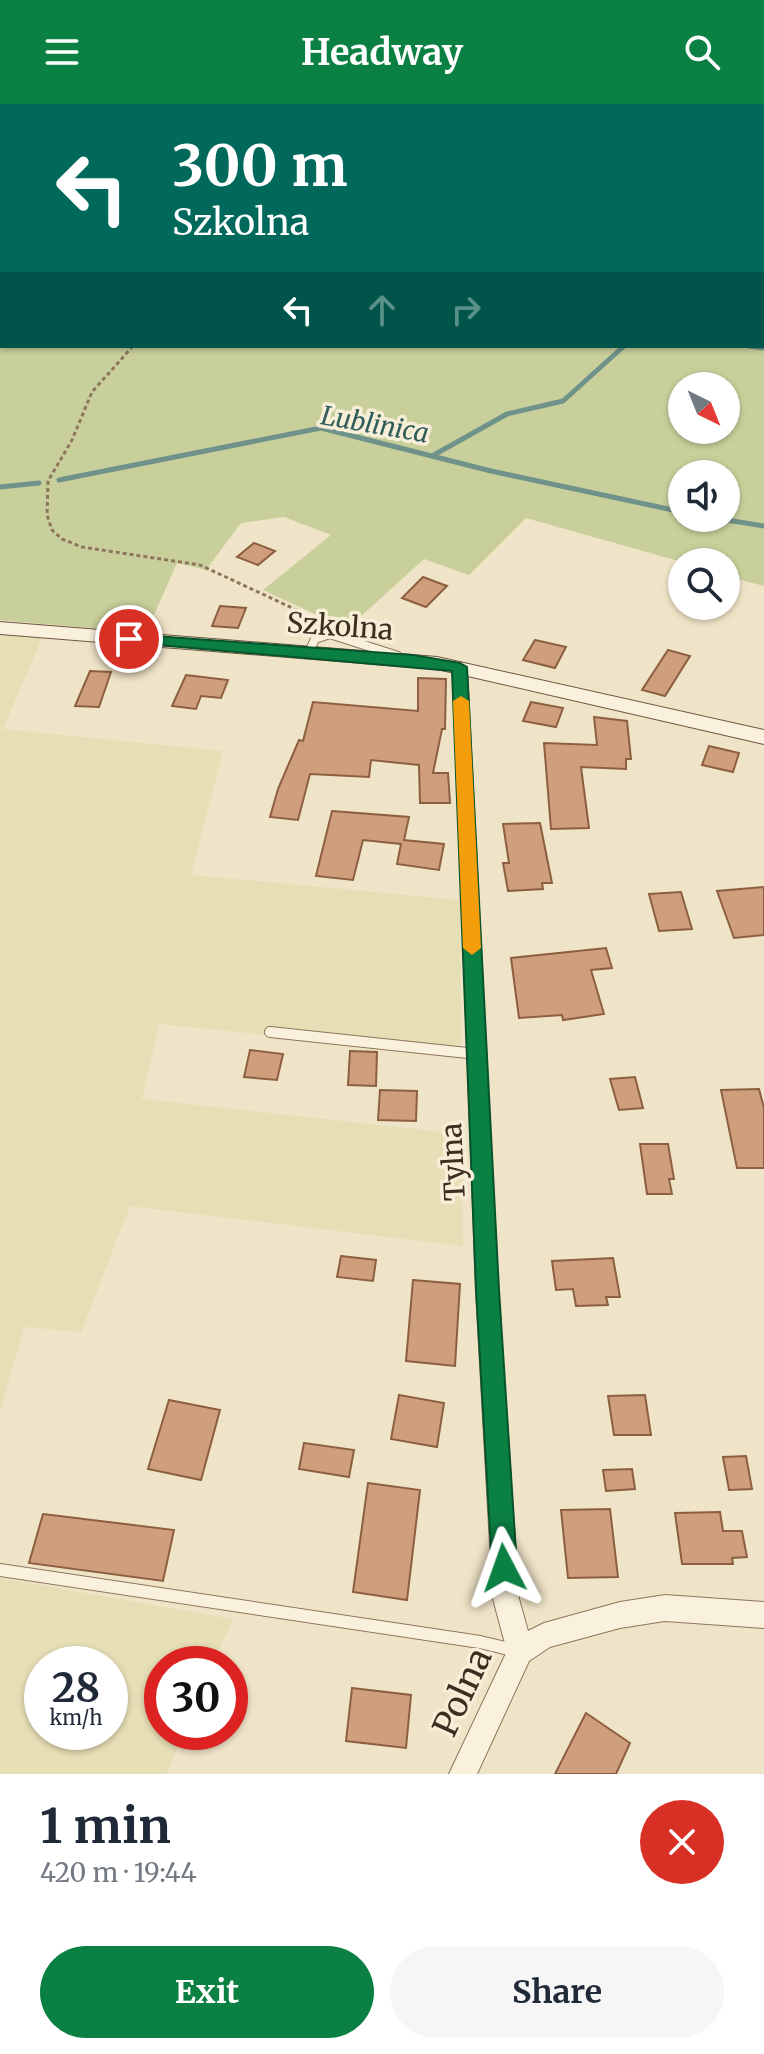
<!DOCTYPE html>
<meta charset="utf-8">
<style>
:root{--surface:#fff;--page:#f6f6f7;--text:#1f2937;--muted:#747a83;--accent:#0b8043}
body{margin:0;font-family:Merriweather,serif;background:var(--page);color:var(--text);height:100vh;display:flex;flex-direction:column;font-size:30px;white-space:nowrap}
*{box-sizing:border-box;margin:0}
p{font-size:26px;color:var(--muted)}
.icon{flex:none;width:44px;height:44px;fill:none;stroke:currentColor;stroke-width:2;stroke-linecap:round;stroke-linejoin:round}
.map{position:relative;height:1670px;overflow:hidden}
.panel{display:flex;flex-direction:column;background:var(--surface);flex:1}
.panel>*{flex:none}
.hud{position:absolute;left:0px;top:0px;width:764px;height:244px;box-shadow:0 2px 6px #0004;background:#00695c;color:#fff;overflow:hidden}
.needle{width:52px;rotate:137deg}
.tools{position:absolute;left:668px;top:268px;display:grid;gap:16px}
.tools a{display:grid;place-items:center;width:72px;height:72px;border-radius:50%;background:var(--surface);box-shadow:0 2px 6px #0004;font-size:40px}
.speed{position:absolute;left:24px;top:1542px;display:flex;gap:16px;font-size:40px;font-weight:700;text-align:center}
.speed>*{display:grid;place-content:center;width:104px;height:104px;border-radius:50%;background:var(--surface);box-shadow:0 2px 6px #0004;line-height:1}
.speed small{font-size:20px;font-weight:400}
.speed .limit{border:12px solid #d22;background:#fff;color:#111}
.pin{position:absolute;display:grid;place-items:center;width:68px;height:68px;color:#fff;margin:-34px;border:4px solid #fff;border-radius:50%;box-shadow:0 2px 8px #0007}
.me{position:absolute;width:88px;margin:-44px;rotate:356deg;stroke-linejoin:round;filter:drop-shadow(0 0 6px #0008)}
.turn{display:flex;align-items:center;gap:28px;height:168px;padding:0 40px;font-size:36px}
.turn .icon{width:104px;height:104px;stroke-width:2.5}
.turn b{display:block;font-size:56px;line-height:68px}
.lanes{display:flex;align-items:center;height:76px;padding:0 40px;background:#0003;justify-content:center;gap:40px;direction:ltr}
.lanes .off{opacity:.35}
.round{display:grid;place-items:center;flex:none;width:84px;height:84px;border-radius:42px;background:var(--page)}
.summary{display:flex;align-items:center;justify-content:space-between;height:136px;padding:0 40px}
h1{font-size:48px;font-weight:700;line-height:60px}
.primary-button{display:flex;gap:16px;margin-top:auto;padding:16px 40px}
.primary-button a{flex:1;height:92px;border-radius:48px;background:var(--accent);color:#fff;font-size:32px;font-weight:700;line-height:92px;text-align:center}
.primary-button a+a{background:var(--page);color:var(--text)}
header{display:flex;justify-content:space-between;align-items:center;height:104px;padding:0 40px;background:var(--accent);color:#fff;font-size:36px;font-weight:700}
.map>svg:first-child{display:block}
.farmland{fill:#e6deb5;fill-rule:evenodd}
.green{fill:#c9cf9b;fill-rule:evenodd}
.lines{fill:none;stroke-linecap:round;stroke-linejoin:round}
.stream{stroke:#6f938a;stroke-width:5}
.building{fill:#cf9f7d;stroke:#8d5f41;stroke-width:2}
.lane-far2-casing{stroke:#8d765c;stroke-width:10}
.lane-far1-casing{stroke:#8d765c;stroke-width:12}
.lane-casing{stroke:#8d765c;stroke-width:14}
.street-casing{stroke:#8d765c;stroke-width:2}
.secondary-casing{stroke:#6f573f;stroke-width:2}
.path{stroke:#8d765c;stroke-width:3;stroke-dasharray:4 3;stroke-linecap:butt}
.lane-far2{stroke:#faf1dc;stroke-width:8}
.lane-far1{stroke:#faf1dc;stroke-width:10}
.lane{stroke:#faf1dc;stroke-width:12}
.street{fill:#faf1dc;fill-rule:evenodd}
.secondary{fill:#faf1dc;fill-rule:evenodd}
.route{fill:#0b8043;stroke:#07532c;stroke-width:2}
.slow{fill:#f59e0b}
.labels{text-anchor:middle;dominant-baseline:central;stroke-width:7;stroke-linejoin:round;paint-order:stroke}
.far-water-label{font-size:26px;font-style:italic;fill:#2f5d5a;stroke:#f7eed8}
.street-label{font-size:28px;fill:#3d2e20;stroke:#f7eed8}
.near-street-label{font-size:34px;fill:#3d2e20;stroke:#f7eed8}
</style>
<header><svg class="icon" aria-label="menu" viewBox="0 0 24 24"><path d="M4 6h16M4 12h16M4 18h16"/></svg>Headway<svg class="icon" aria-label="search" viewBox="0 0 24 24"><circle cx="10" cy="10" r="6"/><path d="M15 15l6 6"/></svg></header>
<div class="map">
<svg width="764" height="1670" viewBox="0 0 764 1670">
<rect width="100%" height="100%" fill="#f0e4c8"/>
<g class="farmland">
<polygon points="0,530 42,534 3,625 223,647 191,771 460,796 461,951 159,920 142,995 461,1030 463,1142 130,1102 81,1228 24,1223 0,1307"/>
<path d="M0,1474L233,1515L213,1560H162V1628H184L166,1670H0ZM42,1560H110V1628H42Z"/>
</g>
<path class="green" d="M0,0H764V482L726,472V458H682L526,414L469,471L424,455L347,525L263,486L331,431L284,413L241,419L206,466L177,459L146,529L0,516ZM2,2H762V242H2ZM726,282V326H682V282ZM682,370H726V414H682Z"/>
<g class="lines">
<g class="stream">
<polyline points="749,242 764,244"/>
<polyline points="432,352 507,310 563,297 624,242"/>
<polyline points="59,376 321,324 491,367 682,408"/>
<polyline points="0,383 39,379"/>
<polyline points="714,414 764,422"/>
</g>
</g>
<g class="building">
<polygon points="254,439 275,447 258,461 237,453"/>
<polygon points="423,473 447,482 426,503 402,494"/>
<polygon points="220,502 246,504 238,524 212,522"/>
<polygon points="535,536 566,543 555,564 523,556"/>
<polygon points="668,546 690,552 665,592 642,586"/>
<polygon points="90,567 111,568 99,603 75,602"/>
<polygon points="186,571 228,576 221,594 201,592 196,605 172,602"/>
<polygon points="418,574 446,575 445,625 442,625 433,669 448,669 450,699 420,699 419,661 371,656 369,673 310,670 298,716 270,713 278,685 299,636 303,637 313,598 418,607"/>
<polygon points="531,598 563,604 556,623 523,617"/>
<polygon points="594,613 627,617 631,655 626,655 626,665 581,663 589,724 551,725 544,639 597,641"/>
<polygon points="709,642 739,649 733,668 702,661"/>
<polygon points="332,707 409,713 404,736 444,740 439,766 397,760 401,740 363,736 353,776 316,772"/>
<polygon points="540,719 552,779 542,779 543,785 508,787 503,759 509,759 503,720"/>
<polygon points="764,783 764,831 734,834 717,787"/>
<polygon points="681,788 692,825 659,827 649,790"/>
<polygon points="606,844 612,864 591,866 604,910 563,916 562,911 519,914 511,854"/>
<polygon points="250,946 283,950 277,976 244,973"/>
<polygon points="350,947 377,948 376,982 348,981"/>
<polygon points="635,973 643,1004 619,1006 610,975"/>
<polygon points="759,985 764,1004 764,1064 737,1064 721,986"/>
<polygon points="380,986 417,987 416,1017 378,1016"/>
<polygon points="640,1040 668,1040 674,1075 669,1075 672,1090 647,1090"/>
<polygon points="341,1152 376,1156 373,1177 337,1173"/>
<polygon points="613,1154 620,1193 606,1193 608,1201 576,1202 573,1185 556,1186 552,1157"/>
<polygon points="413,1176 460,1180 455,1262 406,1257"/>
<polygon points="399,1291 444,1299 437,1343 391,1335"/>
<polygon points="645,1291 651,1331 614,1331 608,1292"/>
<polygon points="169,1296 220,1306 201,1376 148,1365"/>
<polygon points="304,1339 354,1346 349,1373 299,1365"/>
<polygon points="746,1352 752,1385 729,1386 723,1353"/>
<polygon points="632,1365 635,1385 606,1387 603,1366"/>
<polygon points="368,1379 420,1386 407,1496 353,1488"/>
<polygon points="610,1405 618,1473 568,1474 561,1406"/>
<polygon points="720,1408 723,1427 742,1427 747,1453 732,1454 733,1460 682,1460 675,1409"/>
<polygon points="43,1410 174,1426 163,1477 29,1459"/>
<polygon points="352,1584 411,1591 406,1644 346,1637"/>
<polygon points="586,1609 630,1639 616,1670 555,1670"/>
</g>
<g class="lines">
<defs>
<g id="lane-far2">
<polyline points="305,522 398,552"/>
<polyline points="309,548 315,535 327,531"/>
</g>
<polyline id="lane-far1" points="270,928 477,950"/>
<polyline id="lane" points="0,1466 480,1538 517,1547"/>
<polygon id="street" points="460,558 467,563 498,1186 519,1495 528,1527 544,1519 620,1498 665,1491 764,1498 764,1524 665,1517 620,1524 550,1543 529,1557 477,1670 449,1670 507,1547 493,1495 476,1186 453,563"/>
<polygon id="secondary" points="0,518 437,553 764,626 764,640 437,565 0,530"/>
</defs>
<use href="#lane-far2" class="lane-far2-casing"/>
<use href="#lane-far1" class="lane-far1-casing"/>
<use href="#lane" class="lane-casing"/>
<use href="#street" class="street-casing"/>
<use href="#secondary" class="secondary-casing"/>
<polyline class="path" points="133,242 92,288 72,336 48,377 47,411 52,426 62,435 82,443 200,461 301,508"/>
<use href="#lane-far2" class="lane-far2"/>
<use href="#lane-far1" class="lane-far1"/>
<use href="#lane" class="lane"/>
<use href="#street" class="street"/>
<use href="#secondary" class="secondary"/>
</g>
<polygon class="route" points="129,530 413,551 460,559 467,563 499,1186 517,1464 513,1473 504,1477 495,1473 492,1464 476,1186 452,567 124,538 124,532"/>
<polygon class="slow" points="461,592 469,597 481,844 472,851 463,844 453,597"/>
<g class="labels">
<g class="far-water-label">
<text transform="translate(375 320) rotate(10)">Lublinica</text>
</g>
<g class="street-label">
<text transform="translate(340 522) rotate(4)">Szkolna</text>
<text transform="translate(453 1058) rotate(-93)">Tylna</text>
</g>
<g class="near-street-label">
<text transform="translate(462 1588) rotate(-65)">Polna</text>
</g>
</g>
</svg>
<div class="tools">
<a><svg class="needle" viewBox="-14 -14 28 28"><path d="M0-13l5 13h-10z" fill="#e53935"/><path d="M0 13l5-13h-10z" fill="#747a83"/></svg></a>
<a><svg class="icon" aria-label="sound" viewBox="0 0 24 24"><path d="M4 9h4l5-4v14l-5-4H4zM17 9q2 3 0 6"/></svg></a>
<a><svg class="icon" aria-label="search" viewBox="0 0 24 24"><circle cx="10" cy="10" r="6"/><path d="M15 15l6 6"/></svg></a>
</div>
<div class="speed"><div>28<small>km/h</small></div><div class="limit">30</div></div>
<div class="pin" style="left:129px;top:535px;background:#d93025"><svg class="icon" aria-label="arrive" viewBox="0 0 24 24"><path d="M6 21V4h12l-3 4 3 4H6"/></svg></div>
<svg class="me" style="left:504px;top:1464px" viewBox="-20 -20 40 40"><path d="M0-17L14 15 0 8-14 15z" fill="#0b8043" stroke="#fff" stroke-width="4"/></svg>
<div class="hud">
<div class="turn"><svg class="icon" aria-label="left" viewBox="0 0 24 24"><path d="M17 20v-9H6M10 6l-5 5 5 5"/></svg><div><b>300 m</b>Szkolna</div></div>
<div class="lanes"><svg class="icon" aria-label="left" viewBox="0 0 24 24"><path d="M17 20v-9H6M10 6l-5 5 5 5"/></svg><svg class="icon off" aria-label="ahead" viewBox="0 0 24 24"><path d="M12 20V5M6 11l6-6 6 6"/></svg><svg class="icon off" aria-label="right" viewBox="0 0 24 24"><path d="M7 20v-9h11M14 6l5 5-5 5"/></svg></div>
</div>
</div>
<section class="panel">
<div class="summary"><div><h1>1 min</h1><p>420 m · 19:44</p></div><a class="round" style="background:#d93025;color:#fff"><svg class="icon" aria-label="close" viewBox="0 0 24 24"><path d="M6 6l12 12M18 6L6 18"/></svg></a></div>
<div class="primary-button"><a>Exit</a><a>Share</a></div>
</section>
